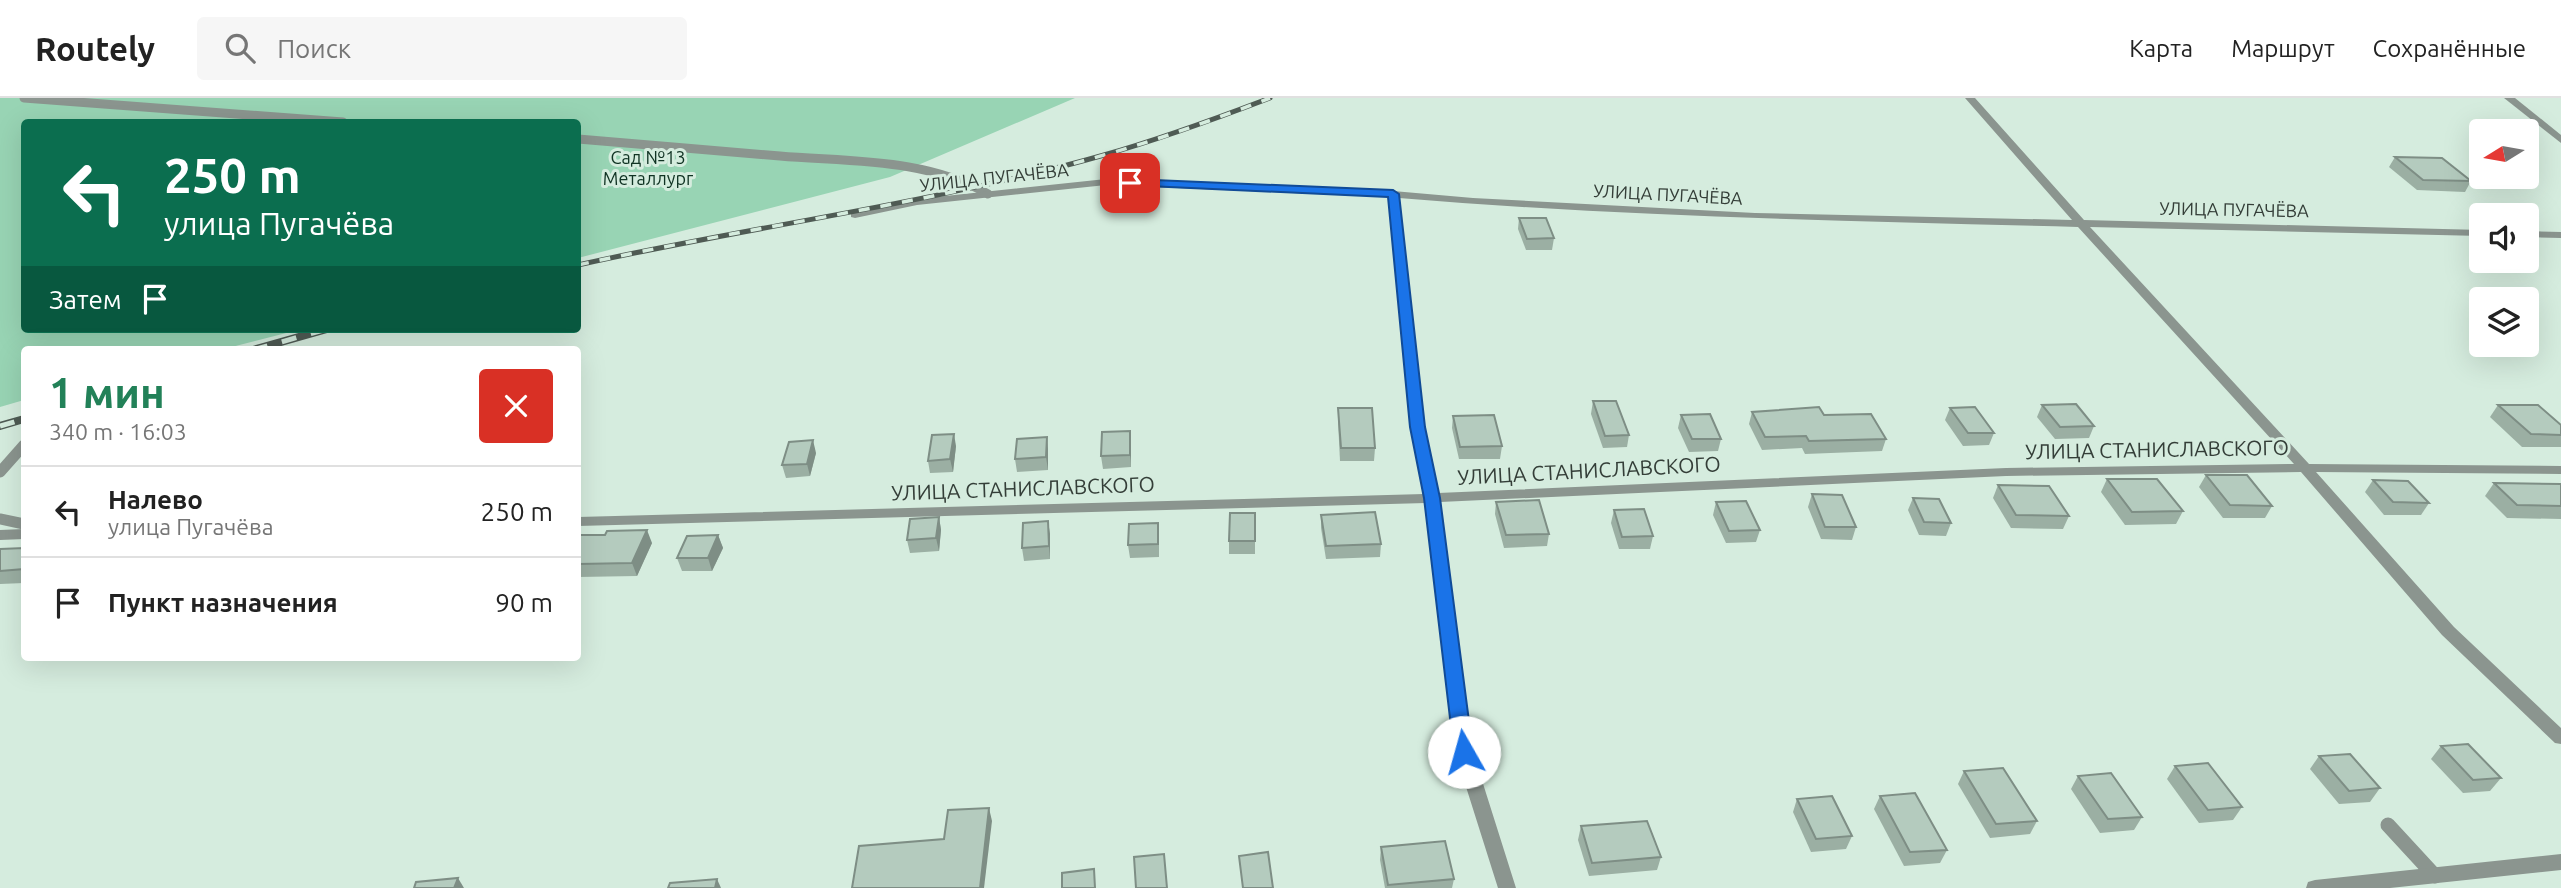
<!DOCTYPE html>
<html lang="ru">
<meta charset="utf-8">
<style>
:root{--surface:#fff;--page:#f6f6f6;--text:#222;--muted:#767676;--line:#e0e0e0;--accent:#228158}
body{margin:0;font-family:Ubuntu,sans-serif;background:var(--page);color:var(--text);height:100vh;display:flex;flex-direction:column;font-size:26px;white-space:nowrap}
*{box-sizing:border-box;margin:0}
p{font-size:23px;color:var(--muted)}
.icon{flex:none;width:38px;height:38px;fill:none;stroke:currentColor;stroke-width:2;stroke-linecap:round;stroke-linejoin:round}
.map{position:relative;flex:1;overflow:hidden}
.details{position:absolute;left:21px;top:248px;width:560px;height:315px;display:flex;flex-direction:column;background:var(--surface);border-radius:7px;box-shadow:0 7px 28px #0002}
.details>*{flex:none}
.top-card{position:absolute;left:21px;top:21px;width:560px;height:214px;border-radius:7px;box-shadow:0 7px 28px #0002;background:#0b6e4f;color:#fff;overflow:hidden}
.needle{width:46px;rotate:259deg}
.fabs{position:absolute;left:2469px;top:21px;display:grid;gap:14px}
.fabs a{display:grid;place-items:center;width:70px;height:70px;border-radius:7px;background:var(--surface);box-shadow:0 7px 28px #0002;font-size:35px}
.pin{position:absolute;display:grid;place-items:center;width:60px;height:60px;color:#fff;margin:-30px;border-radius:14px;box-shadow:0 4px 10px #0006}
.me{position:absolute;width:77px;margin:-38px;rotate:353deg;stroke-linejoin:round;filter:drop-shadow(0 0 5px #0008)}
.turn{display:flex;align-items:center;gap:24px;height:147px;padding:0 28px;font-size:32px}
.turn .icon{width:91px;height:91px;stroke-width:2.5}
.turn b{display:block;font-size:49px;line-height:60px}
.then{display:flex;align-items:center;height:66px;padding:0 28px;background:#0003;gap:14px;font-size:26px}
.round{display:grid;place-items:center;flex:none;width:74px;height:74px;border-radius:7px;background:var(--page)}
.head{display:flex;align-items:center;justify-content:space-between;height:119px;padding:0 28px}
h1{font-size:42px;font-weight:700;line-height:52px;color:var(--accent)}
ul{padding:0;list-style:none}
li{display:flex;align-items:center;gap:21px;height:91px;padding:0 28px;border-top:2px solid var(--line)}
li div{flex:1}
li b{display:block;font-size:26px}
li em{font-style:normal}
header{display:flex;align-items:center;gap:42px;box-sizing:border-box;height:98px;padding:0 35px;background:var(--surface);border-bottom:2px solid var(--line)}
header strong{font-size:33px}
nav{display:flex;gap:38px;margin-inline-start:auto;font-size:24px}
.search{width:490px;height:63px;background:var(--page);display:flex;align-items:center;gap:18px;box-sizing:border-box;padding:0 24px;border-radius:7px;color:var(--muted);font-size:26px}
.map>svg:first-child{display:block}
.green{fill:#98d4b4}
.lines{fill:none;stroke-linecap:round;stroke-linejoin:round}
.service-far2{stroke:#8b958f;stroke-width:9}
.service-far1{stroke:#8b958f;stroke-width:11}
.service{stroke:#8b958f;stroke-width:15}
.minor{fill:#8b958f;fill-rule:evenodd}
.tertiary{fill:#8b958f;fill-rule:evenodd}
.rail-far1-casing{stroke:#4f5b54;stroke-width:5}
.rail-casing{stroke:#4f5b54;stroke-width:8}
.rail-far1{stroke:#d5ecde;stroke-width:3.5;stroke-dasharray:11;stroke-linecap:butt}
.rail{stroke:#d5ecde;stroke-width:5;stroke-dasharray:15;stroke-linecap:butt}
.wall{fill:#9bafa3}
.shaded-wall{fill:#7e8e85}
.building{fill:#b4cbbe;stroke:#7e8e85;stroke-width:2}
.route{fill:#1a73e8;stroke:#114b97;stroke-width:2}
.labels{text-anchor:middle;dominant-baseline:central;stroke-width:6;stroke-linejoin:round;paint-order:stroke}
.far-park-label{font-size:18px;fill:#103323;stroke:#d5ecde}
.far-street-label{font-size:18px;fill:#343e38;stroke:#d5ecde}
.street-label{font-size:21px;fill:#343e38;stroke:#d5ecde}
</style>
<header>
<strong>Routely</strong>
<div class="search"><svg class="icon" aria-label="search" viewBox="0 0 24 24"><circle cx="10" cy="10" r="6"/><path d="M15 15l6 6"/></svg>Поиск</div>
<nav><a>Карта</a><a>Маршрут</a><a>Сохранённые</a></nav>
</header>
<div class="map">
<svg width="2561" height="790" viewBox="0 0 2561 790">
<rect width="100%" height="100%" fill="#d5ecde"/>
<polygon class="green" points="0,0 1075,0 890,79 578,160 578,24 24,24 24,231 302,231 220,252 24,252 24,302 0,309"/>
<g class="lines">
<g class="service-far2">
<polyline points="24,0 343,24"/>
<path d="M578,41C645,46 713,53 780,58C850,64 926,60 988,96"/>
</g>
<g class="service-far1">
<polyline points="0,374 24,347"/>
<polyline points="0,421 24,426"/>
</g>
<polyline class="service" points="2388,727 2435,778"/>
<g class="minor">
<path d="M1965,0H1975L2084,122L2482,132V138L2090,129L2309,366L2561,368V376L2316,374L2454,529L2561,630V646L2555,645L2442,537L2301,374L2006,378L1440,404L1473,654L1516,790H1498L1455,654L1426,405L578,428V419L1424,396L1410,329L1388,99L1106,87L917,107L855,120L851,119V115L917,101L1106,81L1393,93L1473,100L1755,115L2072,122ZM1399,100C1624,119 1851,123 2078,129L2294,366L2006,370L1438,395L1424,329Z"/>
<polygon points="2527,133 2561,134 2561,140 2527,139"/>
<polygon points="24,431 24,441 0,442 0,432"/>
<polygon points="2561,756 2561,772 2390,790 2306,790 2308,784 2315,782"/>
</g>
<polygon class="tertiary" points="2504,0 2515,0 2561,37 2561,45"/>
<defs>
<path id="rail-far1" d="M578,167C752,128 932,106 1104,57C1161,41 1215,21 1270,0"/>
<g id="rail">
<polyline points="253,252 327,231"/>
<polyline points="0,328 24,321"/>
</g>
</defs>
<use href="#rail-far1" class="rail-far1-casing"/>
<use href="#rail" class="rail-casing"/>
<use href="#rail-far1" class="rail-far1"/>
<use href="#rail" class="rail"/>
</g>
<g class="wall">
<polygon points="2395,59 2471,83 2465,94 2417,92 2389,69"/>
<polygon points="1519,120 1554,140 1552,152 1526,152 1518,131"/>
<polygon points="1593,303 1629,337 1627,349 1603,350 1591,316"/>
<polygon points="2042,307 2094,328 2089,340 2055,341 2037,319"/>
<polygon points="2498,307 2561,327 2561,349 2522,349 2490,319"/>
<polygon points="1338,310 1375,350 1374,363 1340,363 1338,323"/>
<polygon points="1950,310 1994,335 1989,347 1963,348 1945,322"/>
<polygon points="1752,314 1824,317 1886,341 1882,353 1805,356 1802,350 1762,352 1749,326"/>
<polygon points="1681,317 1721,341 1718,353 1689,354 1678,330"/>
<polygon points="1453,318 1502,348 1500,361 1459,361 1452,330"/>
<polygon points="1130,333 1131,369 1103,371 1101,358"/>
<polygon points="1047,339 1048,352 1048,372 1017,374 1015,361"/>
<polygon points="956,348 953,374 930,375 928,363"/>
<polygon points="816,355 810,378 786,380 782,367"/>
<polygon points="2206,377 2272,408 2265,420 2223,420 2199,389"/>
<polygon points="2107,381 2183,413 2176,426 2125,427 2101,394"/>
<polygon points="2373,382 2429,405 2421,417 2384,417 2365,394"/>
<polygon points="2494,385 2561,386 2561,421 2507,420 2485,398"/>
<polygon points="1998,387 2069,418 2063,431 2011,430 1993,400"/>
<polygon points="1812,396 1856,429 1852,442 1821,441 1808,409"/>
<polygon points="1913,400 1951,425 1946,438 1919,437 1908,412"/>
<polygon points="1496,404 1549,436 1547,448 1504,450 1495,416"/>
<polygon points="1716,404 1760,432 1756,444 1726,445 1713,417"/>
<polygon points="1614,412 1653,438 1650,451 1619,451 1611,425"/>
<polygon points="1255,415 1255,456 1229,456 1229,443"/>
<polygon points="1321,417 1381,446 1380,459 1326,461 1321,430"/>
<polygon points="939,419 941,432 939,453 910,455 907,442"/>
<polygon points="1050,436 1050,461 1024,463 1022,450"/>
<polygon points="578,437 652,445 637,478 578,479"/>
<polygon points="718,437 723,450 712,473 682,473 677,460"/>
<polygon points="1159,438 1159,459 1130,460 1128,447"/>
<polygon points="24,450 24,485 0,486 0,451"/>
<polygon points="2441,648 2501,680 2490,693 2463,695 2431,661"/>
<polygon points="2319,658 2380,690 2370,704 2339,706 2310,671"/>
<polygon points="2175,668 2242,709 2233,722 2199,725 2167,681"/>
<polygon points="1964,673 2037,723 2030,736 1990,740 1958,686"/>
<polygon points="2078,678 2142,719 2134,732 2100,735 2071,691"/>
<polygon points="1880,698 1947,752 1940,765 1904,768 1874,711"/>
<polygon points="1797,701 1852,738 1846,751 1811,754 1793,714"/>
<polygon points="1581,728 1661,759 1657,772 1589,778 1578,742"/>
<polygon points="1381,749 1454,781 1452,790 1385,790 1380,762"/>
</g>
<g class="shaded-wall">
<polygon points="1130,333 1131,346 1131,369 1130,357"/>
<polygon points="954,336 956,348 953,374 950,361"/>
<polygon points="1047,339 1048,352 1048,372 1046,359"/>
<polygon points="813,342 816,355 810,378 807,366"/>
<polygon points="939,419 941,432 939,453 936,440"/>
<polygon points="1048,423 1050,436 1050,461 1049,448"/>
<polygon points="647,432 652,445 637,478 632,465"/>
<polygon points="718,437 723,450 712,473 708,460"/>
<polygon points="989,710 992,723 984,790 980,790"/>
<polygon points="458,780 464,790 454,790"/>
<polygon points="717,781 721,790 715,790"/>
</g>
<g class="building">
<polygon points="2395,59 2442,60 2471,83 2423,82"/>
<polygon points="1519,120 1546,120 1554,140 1527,141"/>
<polygon points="1593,303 1616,303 1629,337 1605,338"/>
<polygon points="2076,306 2094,328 2060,329 2042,307"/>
<polygon points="2498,307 2538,307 2561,327 2561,337 2531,336"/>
<polygon points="1819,309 1824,317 1871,316 1886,341 1809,343 1806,338 1765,339 1752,314"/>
<polygon points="1975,309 1994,335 1968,335 1950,310"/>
<polygon points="1338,310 1372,310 1375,350 1341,350"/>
<polygon points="1710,316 1721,341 1692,341 1681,317"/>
<polygon points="1494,317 1502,348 1460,349 1453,318"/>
<polygon points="1130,333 1130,357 1101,358 1102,334"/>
<polygon points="954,336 950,361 928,363 932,337"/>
<polygon points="1047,339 1046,359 1015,361 1017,341"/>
<polygon points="813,342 807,366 782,367 789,344"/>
<polygon points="2206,377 2247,377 2272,408 2230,407"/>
<polygon points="2107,381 2157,381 2183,413 2132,414"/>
<polygon points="2373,382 2408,383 2429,405 2393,404"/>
<polygon points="2494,385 2561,386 2561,408 2517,407"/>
<polygon points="1998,387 2049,388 2069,418 2016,417"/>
<polygon points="1812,396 1842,397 1856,429 1825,429"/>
<polygon points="1913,400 1939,401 1951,425 1924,424"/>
<polygon points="1539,402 1549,436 1506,437 1496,404"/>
<polygon points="1746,403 1760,432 1729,433 1716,404"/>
<polygon points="1644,411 1653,438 1622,439 1614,412"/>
<polygon points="1375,414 1381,446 1326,448 1321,417"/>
<polygon points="1230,415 1255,415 1255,443 1229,443"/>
<polygon points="939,419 936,440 907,442 910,421"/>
<polygon points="1048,423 1049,448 1022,450 1023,425"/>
<polygon points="1158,425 1158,446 1128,447 1129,426"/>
<polygon points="647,432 632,465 578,466 578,437 605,437 607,433"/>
<polygon points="718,437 708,460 677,460 687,438"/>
<polygon points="24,450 24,471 0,473 0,451"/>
<polygon points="2468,646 2501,680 2473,682 2441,648"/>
<polygon points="2350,656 2380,690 2349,693 2319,658"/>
<polygon points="2208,665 2242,709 2208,712 2175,668"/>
<polygon points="2003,670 2037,723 1996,726 1964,673"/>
<polygon points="2111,675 2142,719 2108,721 2078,678"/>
<polygon points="1915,695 1947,752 1910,754 1880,698"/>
<polygon points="1832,698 1852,738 1816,741 1797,701"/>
<polygon points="989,710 980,790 852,790 859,748 944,741 948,712"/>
<polygon points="1647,723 1661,759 1592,765 1581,728"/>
<polygon points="1445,743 1454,781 1388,787 1381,749"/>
<polygon points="1268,754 1273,790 1243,790 1239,758"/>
<polygon points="1164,756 1167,790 1136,790 1134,759"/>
<polygon points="1094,771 1095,790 1062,790 1062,775"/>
<polygon points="458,780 454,790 414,790 416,784"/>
<polygon points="717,781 715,790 668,790 670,785"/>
</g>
<polygon class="route" points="1130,81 1393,92 1399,96 1425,329 1440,400 1473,654 1471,659 1464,662 1457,659 1454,654 1424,400 1410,329 1388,99 1126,87 1126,82"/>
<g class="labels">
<g class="far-park-label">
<text x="648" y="59">Сад №13<tspan x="648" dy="21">Металлург</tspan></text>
</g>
<g class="far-street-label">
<text transform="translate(994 79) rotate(-6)">УЛИЦА ПУГАЧЁВА</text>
<text transform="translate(1668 96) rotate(3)">УЛИЦА ПУГАЧЁВА</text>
<text transform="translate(2234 111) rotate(1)">УЛИЦА ПУГАЧЁВА</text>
</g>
<g class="street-label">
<text transform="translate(2157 351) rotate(-1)">УЛИЦА СТАНИСЛАВСКОГО</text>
<text transform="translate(1589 372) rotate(-3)">УЛИЦА СТАНИСЛАВСКОГО</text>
<text transform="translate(1023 390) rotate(-2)">УЛИЦА СТАНИСЛАВСКОГО</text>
</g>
</g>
</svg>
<div class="fabs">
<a><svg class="needle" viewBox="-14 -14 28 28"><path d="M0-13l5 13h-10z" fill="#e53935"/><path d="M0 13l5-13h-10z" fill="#767676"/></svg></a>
<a><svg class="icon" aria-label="sound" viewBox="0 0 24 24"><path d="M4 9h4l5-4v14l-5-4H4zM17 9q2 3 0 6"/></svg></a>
<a><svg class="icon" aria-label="layers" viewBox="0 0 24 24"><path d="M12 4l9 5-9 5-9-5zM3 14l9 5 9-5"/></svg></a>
</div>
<div class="pin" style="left:1130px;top:85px;background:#d93025"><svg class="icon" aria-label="arrive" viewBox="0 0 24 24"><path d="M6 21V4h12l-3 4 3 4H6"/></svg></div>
<svg class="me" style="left:1464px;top:654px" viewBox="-20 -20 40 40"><circle r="19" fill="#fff"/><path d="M0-13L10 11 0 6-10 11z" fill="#1a73e8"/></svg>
<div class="top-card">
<div class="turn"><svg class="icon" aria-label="left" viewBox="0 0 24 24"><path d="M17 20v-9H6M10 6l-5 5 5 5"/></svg><div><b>250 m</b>улица Пугачёва</div></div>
<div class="then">Затем<svg class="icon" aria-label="arrive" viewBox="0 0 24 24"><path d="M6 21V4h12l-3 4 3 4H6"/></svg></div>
</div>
<section class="details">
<div class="head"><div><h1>1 мин</h1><p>340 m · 16:03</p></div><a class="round" style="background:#d93025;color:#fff"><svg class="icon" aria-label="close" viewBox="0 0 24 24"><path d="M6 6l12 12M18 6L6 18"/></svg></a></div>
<ul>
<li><svg class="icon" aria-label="left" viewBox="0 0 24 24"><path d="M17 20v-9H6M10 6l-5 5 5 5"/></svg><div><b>Налево</b><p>улица Пугачёва</p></div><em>250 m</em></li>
<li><svg class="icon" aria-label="arrive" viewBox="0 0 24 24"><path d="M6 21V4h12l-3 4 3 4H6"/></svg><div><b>Пункт назначения</b></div><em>90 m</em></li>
</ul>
</section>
</div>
